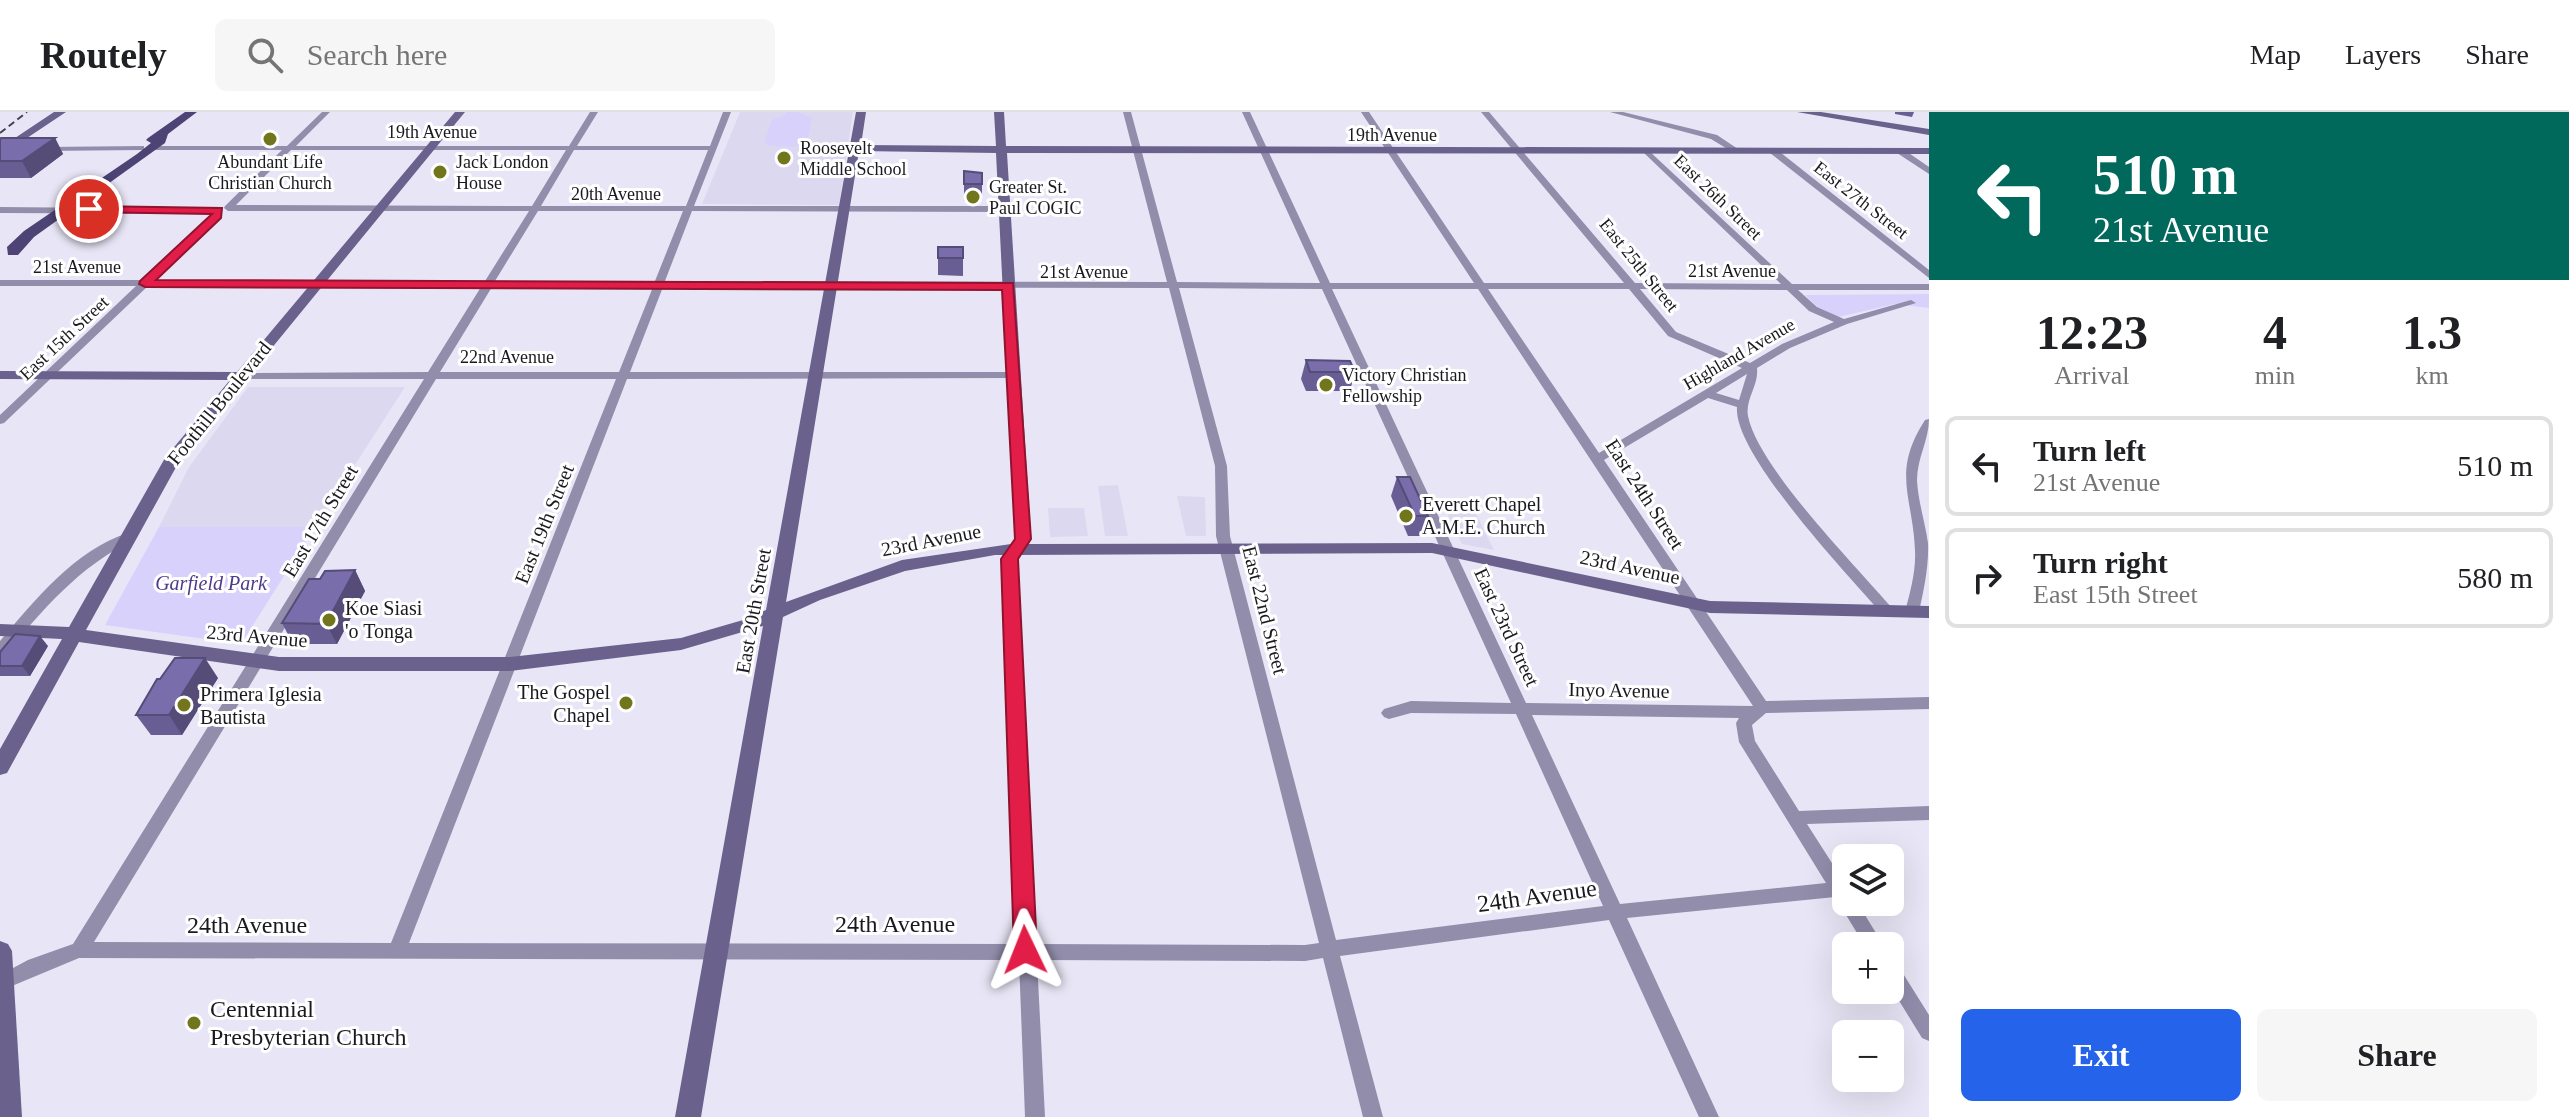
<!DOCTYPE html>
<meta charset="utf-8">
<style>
:root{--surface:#fff;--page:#f6f6f6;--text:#202124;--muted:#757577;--line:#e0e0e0;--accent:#2563eb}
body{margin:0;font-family:"Times New Roman",serif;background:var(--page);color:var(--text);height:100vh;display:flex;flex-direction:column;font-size:30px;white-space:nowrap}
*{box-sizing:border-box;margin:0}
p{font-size:26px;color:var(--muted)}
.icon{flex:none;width:44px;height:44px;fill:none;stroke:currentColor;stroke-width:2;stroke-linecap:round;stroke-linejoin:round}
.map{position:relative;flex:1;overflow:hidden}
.side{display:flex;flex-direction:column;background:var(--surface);width:640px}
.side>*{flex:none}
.banner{background:#00695c;color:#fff;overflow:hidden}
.fabs{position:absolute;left:1832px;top:732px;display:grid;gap:16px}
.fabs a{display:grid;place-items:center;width:72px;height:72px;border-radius:12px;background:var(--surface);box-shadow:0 8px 32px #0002;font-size:40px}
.pin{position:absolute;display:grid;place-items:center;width:68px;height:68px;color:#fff;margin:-34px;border:4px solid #fff;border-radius:50%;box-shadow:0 2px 8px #0007}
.me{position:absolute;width:88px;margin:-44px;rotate:358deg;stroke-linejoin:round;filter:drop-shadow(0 0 6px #0008)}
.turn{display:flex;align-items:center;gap:28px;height:168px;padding:0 32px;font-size:36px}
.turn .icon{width:104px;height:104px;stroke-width:2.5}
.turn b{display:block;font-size:56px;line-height:68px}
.eta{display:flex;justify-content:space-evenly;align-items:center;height:136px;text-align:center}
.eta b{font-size:48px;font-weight:700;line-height:56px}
.button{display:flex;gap:16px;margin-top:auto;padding:16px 32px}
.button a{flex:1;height:92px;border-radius:12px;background:var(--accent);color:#fff;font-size:32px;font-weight:700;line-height:92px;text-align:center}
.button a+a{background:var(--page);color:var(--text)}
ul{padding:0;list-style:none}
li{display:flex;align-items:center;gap:24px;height:100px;margin:0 16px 12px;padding:0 16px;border:4px solid var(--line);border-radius:12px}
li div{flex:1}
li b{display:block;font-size:30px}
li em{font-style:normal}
header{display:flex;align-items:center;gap:48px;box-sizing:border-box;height:112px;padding:0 40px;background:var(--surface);border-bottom:2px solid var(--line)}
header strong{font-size:38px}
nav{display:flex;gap:44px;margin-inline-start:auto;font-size:28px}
.search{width:560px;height:72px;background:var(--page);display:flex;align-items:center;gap:20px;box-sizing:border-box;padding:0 28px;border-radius:12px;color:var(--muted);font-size:30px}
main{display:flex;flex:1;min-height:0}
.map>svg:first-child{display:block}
.built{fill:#dcd8f0}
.green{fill:#d8d1fc}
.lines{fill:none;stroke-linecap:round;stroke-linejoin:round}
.street{fill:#928dab;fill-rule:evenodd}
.secondary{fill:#6a628c;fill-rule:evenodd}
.primary{fill:#4e4375;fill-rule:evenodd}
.rail{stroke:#43424a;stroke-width:2;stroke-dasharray:7 4;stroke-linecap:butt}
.wall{fill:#685e94}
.shaded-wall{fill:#554c78}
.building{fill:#796dac;stroke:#554c78;stroke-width:2}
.route{fill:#e11d48;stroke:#92132f;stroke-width:2}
.poi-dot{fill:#71751c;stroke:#fff;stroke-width:3}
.labels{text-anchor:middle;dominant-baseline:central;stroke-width:6;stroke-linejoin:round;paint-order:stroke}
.far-street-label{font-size:18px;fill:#1a191f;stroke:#fff}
.far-poi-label{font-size:18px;fill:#1a191f;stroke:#fff;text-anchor:start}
.street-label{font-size:20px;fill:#1a191f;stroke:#fff}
.poi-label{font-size:20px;fill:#1a191f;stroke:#fff;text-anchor:start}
.park-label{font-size:20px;font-style:italic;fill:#4f3989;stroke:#fff}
.near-street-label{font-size:24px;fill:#1a191f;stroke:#fff}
.near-poi-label{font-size:24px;fill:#1a191f;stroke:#fff;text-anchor:start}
</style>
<header>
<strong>Routely</strong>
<div class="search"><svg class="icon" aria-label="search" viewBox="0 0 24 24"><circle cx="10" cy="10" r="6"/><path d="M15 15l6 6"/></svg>Search here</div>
<nav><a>Map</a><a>Layers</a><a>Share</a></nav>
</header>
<main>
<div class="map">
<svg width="1929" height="1005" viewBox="0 0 1929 1005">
<rect width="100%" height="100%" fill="#e8e6f6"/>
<g class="built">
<polygon points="740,0 853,0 839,93 702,92"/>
<polygon points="248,275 405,275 315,415 159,415 189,355"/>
<polygon points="1118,373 1128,424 1105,424 1098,374"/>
<polygon points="1177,384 1205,385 1206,424 1186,424"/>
<polygon points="1443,392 1471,392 1494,438 1462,432"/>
<polygon points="1048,396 1084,396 1088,424 1050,425"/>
</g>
<g class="green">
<polygon points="786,0 797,0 812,6 807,29 793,35 768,33 765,28 772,8 787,2"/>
<polygon points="1929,182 1929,196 1895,192 1838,205 1818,195 1805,183"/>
<polygon points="159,415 315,415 241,532 105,513"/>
</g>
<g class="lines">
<g class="street">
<path d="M322,0H330L296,34H569L590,0H598L577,34H710L723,0H731L694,94H1004L1008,97L1004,100L692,99L665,169L1167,170L1123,0H1131L1177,170L1320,171L1242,0H1250L1330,171H1474L1361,0H1369L1484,171H1624L1481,0H1489L1635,171L1781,172L1644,41V37H1647L1792,172H1929V178H1798L1817,195L1844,207L1911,188L1916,191L1847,212L1790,236L1757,256C1759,273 1745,287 1748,304C1758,355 1855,453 1892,496L1894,499L1892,502H1882C1849,464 1733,342 1737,295L1708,286L1604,348L1766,589L1929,585V597L1766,601L1752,613L1755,629L1799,699L1929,694V708L1807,712L1846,773V790H1857L1884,834H1865L1835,785L1627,806L1719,1005H1699L1609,808L1340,844L1383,1005H1363L1323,846L1305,849L1037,848L1045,1005H1025L1019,848L79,846L0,879V863L28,848L73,832L424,267H240L235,264L240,261L428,260L481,175L148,174L4,311L0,312V303L136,174H0V168H143L213,102L0,101V95L221,97L220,105L154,168L485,169L529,99H228L224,96L225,94L282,38H151L147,36L151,34H287ZM291,38H566L532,94L236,93ZM574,38H708L686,94H541ZM538,99H683L655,169H495ZM492,175H653L619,260H440ZM663,175L1169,176L1215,354L1216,424L1319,831L1305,833L1036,832L1016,447L1023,437L1016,433L1011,434L1002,447L1018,832L409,831L627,267L1013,266L1018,263L1013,260H630ZM1179,176L1322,177L1511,591L1411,589L1384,597L1381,601L1384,605L1389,607L1411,601L1516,602L1603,794L1336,828L1230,424L1227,354ZM1332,177H1478L1753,594L1526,591ZM1488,177H1629L1668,224L1742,256L1599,341ZM1640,177L1787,178L1809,199L1834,210L1782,232L1750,251L1676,220ZM1747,262L1739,288L1716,281ZM436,267H616L391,831L94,830ZM1532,603L1739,606L1736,611L1739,630L1826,771L1620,792Z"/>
<polygon points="1610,0 1623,0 1717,23 1741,39 1734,41 1711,27"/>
<polygon points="144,34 144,38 141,38 44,39 40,37 44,35"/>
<polygon points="1770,37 1776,37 1929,158 1929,166 1770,41"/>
<polygon points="1897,37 1903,37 1929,55 1929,62 1897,41"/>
<path d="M1929,307C1929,328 1917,346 1917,368C1918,389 1925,410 1928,431C1929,454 1924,477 1919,500L1912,505L1905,500C1910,480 1916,460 1915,439C1913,384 1891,361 1925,308Z"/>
<path d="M128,421L133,422L135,425L133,428C79,455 43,497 5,543L0,544V529C35,488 75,438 128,421Z"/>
<polygon points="1890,850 1897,852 1929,903 1929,929 1922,926 1890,874"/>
</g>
<g class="secondary">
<polygon points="54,0 66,0 0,44 0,36"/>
<path d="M455,0H465L180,348L86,518L279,545H510L681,526L743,508L766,498L856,0H866L861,33L996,34L994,0H1004L1006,34L1929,36V42L1007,41L1031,427L1028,432L1432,431L1710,489L1929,494V506L1710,501L1432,441L995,443L905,459L820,488L783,505L701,1005H675L763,514L681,538L510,559H279L79,530L7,661L0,663V637L62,527L0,524V512L69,515L165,346L230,268L0,267V259L237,260ZM859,39L996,41L1015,427L1011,432L902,448L786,490Z"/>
<polygon points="1797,0 1821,0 1929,17 1929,23"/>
<polygon points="0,829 8,832 12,839 22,1005 0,1005"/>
</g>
<polygon class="primary" points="185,0 197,0 168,22 165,31 34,125 18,143 8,143 7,135 24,119 137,42 151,31 146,28 148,26"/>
<polyline class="rail" points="0,21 27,0"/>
</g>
<g class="wall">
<polygon points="1895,0 1914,0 1912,5 1895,2"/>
<polygon points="55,26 63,42 31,66 0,66 0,27"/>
<polygon points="964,59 982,61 982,88 964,89"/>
<polygon points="963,135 963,164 938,163 938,146"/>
<polygon points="1306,248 1355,260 1350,279 1306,279 1301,267"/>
<polygon points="1397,365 1428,404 1421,424 1408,424 1391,384"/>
<polygon points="355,458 365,479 337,532 293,532 282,511 320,467"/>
<polygon points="48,534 30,564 0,564 0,540"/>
<polygon points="218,566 182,623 151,623 136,603"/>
</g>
<g class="shaded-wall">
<polygon points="55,26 63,42 31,66 22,49"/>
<polygon points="355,458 365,479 337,532 326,512"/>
<polygon points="40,524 48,534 30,564 22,554"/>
<polygon points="205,546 218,566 182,623 169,603"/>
</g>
<g class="building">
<polygon points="1,26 55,26 22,49 0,49 0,27"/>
<polygon points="964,59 982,61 982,72 964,72"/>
<rect x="938" y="135" width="25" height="11"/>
<polygon points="1306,248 1350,249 1355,260 1310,260"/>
<polygon points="1397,365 1410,365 1428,404 1415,404"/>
<polygon points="355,458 326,512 282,511 309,467 320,467 325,459"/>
<polygon points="15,522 40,524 22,554 0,554 0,540"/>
<polygon points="175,546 205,546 169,603 136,603 157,567 160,567"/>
</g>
<polygon class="route" points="89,94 222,96 221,106 156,168 1013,171 1031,427 1018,447 1037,838 1034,846 1025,849 1017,846 1014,838 1001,447 1015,427 1002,178 145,175 139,172 140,169 212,102 85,100 84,97"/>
<g class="poi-dot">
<circle cx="270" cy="27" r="8"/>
<circle cx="784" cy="46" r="8"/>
<circle cx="440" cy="60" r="8"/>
<circle cx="973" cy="85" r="8"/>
<circle cx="1326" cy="273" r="8"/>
<circle cx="1406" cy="404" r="8"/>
<circle cx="329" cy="508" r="8"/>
<circle cx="626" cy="591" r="8"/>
<circle cx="184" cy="593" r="8"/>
<circle cx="194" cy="911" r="8"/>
</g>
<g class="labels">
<g class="far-street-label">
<text x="432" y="20">19th Avenue</text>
<text x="1392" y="23">19th Avenue</text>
<text x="616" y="82">20th Avenue</text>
<text transform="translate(1718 85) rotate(44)">East 26th Street</text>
<text transform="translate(1861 88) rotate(38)">East 27th Street</text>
<text transform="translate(1639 153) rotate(51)">East 25th Street</text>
<text x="77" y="155">21st Avenue</text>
<text x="1732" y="159">21st Avenue</text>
<text x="1084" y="160">21st Avenue</text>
<text transform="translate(64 226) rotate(-43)">East 15th Street</text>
<text transform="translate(1739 242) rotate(-30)">Highland Avenue</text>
<text x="507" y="245">22nd Avenue</text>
</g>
<g class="far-poi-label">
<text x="800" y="36">Roosevelt<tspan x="800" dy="21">Middle School</tspan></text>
<text x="270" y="50" text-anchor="middle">Abundant Life<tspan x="270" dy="21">Christian Church</tspan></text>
<text x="456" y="50">Jack London<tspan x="456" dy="21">House</tspan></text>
<text x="989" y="75">Greater St.<tspan x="989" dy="21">Paul COGIC</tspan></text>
<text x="1342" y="263">Victory Christian<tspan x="1342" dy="21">Fellowship</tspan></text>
</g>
<g class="street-label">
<text transform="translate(219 291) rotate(-51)">Foothill Boulevard</text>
<text transform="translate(1645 382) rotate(57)">East 24th Street</text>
<text transform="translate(320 409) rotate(-59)">East 17th Street</text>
<text transform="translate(544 412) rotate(-68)">East 19th Street</text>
<text transform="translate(931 428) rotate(-11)">23rd Avenue</text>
<text transform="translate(1630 455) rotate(12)">23rd Avenue</text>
<text transform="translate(1265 498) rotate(76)">East 22nd Street</text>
<text transform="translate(753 499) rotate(-80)">East 20th Street</text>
<text transform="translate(1507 515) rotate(65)">East 23rd Street</text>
<text transform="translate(257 524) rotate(5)">23rd Avenue</text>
<text transform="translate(1619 578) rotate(1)">Inyo Avenue</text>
</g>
<g class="poi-label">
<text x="1422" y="392">Everett Chapel<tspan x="1422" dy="23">A.M.E. Church</tspan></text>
<text x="345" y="496">Koe Siasi<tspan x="345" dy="23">'o Tonga</tspan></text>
<text x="610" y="580" text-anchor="end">The Gospel<tspan x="610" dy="23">Chapel</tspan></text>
<text x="200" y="582">Primera Iglesia<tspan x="200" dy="23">Bautista</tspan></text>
</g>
<g class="park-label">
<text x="211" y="471">Garfield Park</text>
</g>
<g class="near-street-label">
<text transform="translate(1537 784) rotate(-8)">24th Avenue</text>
<text x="895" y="812">24th Avenue</text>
<text x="247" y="813">24th Avenue</text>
</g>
<g class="near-poi-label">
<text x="210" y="897">Centennial<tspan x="210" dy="28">Presbyterian Church</tspan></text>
</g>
</g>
</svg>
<div class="fabs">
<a><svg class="icon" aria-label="layers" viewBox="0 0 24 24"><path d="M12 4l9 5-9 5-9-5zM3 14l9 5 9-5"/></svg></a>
<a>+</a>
<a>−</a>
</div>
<div class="pin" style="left:89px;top:97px;background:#d93025"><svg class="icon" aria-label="arrive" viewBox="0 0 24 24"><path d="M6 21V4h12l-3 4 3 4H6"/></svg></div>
<svg class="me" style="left:1025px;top:838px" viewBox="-20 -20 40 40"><path d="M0-17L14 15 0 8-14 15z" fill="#e11d48" stroke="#fff" stroke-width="4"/></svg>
</div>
<section class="side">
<div class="banner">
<div class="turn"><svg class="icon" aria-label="left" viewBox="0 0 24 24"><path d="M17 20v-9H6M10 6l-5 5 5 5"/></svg><div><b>510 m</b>21st Avenue</div></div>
</div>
<div class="eta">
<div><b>12:23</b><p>Arrival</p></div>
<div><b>4</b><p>min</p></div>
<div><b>1.3</b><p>km</p></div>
</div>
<ul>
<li><svg class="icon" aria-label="left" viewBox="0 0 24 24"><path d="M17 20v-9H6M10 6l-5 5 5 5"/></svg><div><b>Turn left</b><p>21st Avenue</p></div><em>510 m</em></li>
<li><svg class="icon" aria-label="right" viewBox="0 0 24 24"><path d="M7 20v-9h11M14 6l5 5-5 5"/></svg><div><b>Turn right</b><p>East 15th Street</p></div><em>580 m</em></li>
</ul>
<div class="button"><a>Exit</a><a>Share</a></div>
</section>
</main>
